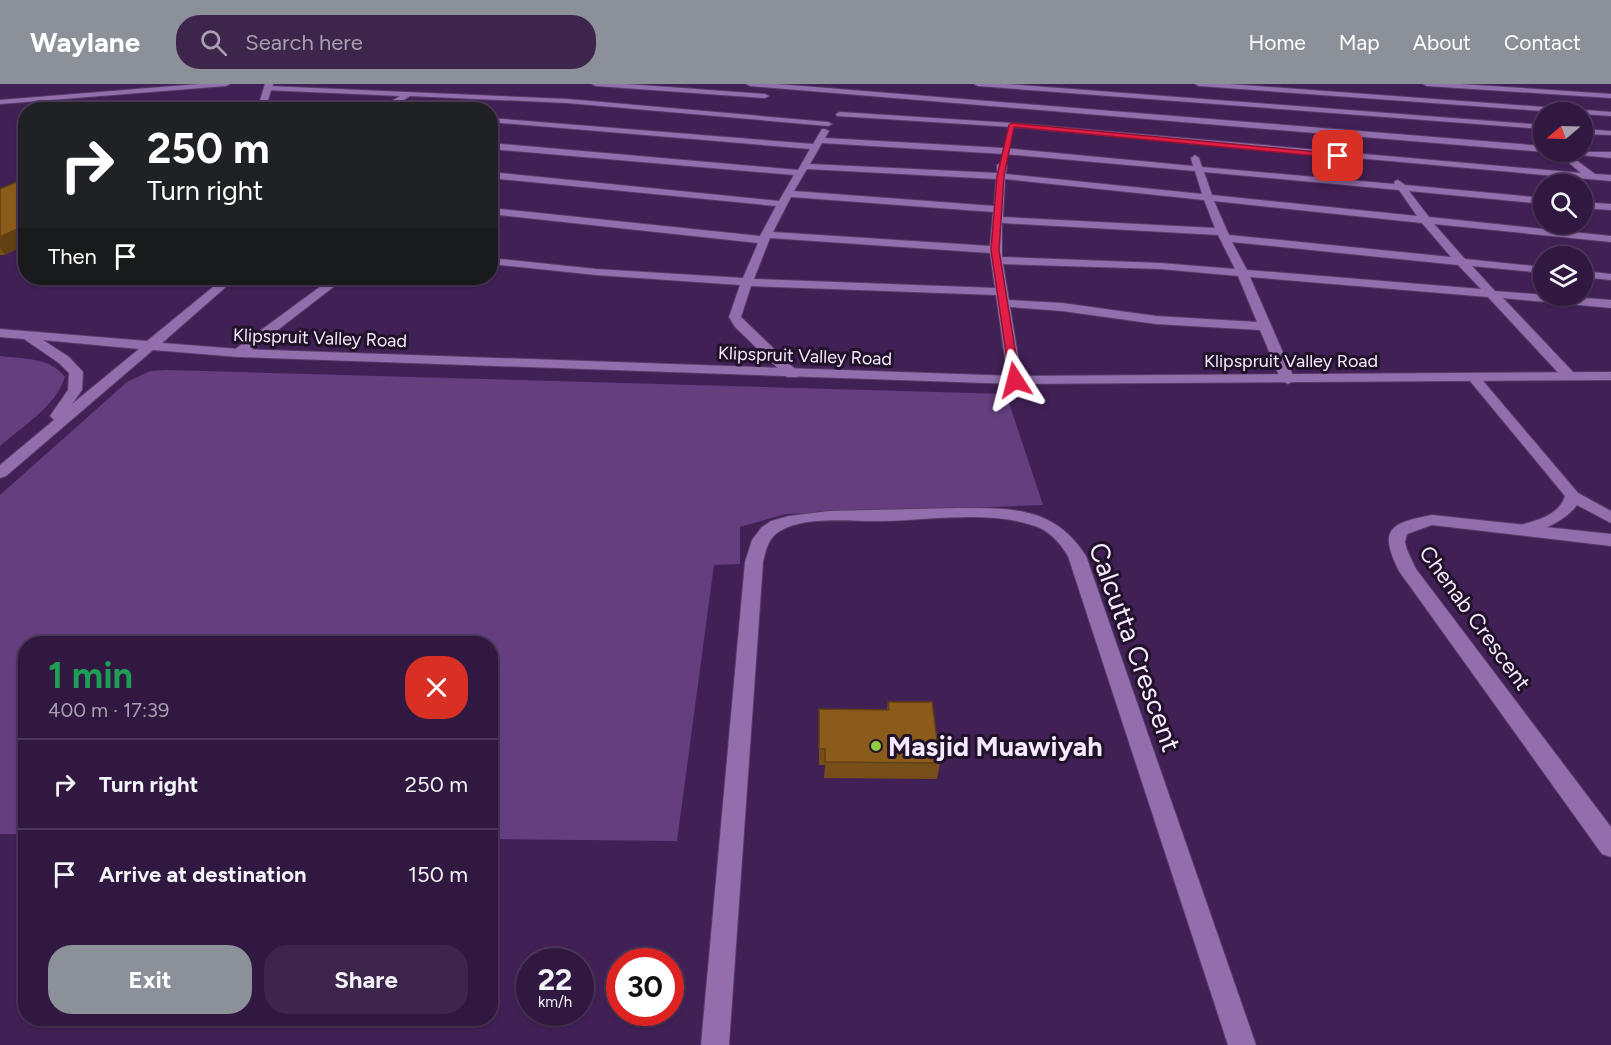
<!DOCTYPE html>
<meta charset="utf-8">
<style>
:root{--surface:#311840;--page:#3d254b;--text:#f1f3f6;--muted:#a8a0b1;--line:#4c3759;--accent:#8c9099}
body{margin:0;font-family:Figtree,sans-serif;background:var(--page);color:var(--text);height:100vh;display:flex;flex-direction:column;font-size:22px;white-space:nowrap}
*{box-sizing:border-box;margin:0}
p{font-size:20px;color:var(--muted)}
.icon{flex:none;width:33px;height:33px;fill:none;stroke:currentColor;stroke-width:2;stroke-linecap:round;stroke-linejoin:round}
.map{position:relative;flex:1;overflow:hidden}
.sheet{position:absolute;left:18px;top:552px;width:480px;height:390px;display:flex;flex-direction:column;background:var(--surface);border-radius:24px;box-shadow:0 2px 4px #0004,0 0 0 2px var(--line)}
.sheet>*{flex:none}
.hud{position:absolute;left:18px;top:18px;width:480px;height:183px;border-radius:24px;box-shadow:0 2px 4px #0004,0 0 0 2px var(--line);background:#202124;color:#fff;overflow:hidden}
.needle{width:39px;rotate:251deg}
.buttons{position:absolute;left:1533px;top:18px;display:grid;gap:12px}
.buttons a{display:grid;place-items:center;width:60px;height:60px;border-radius:50%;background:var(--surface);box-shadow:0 2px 4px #0004,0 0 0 2px var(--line);font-size:30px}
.speed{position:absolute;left:516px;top:864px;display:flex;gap:12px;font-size:30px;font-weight:700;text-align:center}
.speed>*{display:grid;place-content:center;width:78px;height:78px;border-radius:50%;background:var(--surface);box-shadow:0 2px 4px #0004,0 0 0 2px var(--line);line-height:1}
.speed small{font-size:15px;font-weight:400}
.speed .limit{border:9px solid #d22;background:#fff;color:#111}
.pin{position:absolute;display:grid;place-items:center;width:51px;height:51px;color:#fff;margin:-26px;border-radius:12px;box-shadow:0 3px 9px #0006}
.me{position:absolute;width:66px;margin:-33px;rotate:351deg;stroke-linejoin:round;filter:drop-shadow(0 0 4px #0008)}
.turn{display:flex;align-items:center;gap:21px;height:126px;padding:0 30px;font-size:27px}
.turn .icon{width:78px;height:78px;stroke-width:2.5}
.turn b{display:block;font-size:42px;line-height:51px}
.then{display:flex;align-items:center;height:57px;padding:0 30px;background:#0003;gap:12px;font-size:22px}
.round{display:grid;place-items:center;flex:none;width:63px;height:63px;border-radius:24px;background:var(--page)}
.summary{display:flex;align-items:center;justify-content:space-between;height:102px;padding:0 30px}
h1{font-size:36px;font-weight:700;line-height:45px;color:#1e9e55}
.action{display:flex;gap:12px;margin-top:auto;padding:12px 30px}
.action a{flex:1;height:69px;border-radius:24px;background:var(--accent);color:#fff;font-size:24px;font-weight:700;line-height:69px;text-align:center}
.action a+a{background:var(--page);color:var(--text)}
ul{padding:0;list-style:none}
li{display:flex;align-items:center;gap:18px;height:90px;padding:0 30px;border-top:2px solid var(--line)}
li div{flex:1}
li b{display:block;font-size:22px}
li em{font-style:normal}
header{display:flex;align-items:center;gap:36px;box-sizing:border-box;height:84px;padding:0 30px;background:var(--accent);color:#fff}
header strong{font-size:28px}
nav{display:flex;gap:33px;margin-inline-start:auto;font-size:21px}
.search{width:420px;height:54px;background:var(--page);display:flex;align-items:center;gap:15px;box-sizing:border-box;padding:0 21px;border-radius:24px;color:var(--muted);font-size:22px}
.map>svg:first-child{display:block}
.green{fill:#653e7f}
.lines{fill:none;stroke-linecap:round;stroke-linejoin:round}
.lane-casing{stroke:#583b69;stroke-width:2}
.street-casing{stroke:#583b69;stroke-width:2}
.secondary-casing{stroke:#583b69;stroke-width:2}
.lane{fill:#926fac;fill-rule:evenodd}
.street{fill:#926fac;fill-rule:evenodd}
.secondary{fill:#926fac;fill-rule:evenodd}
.wall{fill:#774e17}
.shaded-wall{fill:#614013}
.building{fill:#8a5b1b;stroke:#614013;stroke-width:1.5}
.route{fill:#e11d48;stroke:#92132f;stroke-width:1.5}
.poi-dot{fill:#90cd40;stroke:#21122a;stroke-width:2}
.labels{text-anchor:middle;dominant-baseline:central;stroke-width:6;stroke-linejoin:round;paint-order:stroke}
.far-street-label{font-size:18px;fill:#f5eaff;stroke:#21122a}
.street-label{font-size:22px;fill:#f5eaff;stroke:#21122a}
.near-street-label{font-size:27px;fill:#f5eaff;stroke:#21122a}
.near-poi-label{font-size:27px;font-weight:bold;fill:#f5eaff;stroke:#21122a;text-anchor:start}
</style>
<header>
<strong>Waylane</strong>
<div class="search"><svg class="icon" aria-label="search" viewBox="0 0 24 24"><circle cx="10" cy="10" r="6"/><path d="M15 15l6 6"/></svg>Search here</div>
<nav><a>Home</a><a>Map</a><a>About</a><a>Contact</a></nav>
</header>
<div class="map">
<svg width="1611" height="961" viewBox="0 0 1611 961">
<rect width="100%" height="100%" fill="#412056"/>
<g class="green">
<path d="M0,272C23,275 50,273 65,293C56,322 23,342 0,362Z"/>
<polygon points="167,286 1006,310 1043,421 786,430 740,443 740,480 714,481 677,757 491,755 490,560 26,560 25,750 0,750 0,411 127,298 150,287"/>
</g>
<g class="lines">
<defs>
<path id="lane" d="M1474,290L1478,291L1578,409L1611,427V439L1577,421C1567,435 1536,453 1518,448L1516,445L1518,442C1536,436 1559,432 1565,412L1470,297L1468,294L1470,291Z"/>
<g id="street">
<polygon points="199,0 230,0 226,2 0,20 0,16"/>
<polygon points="592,0 627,0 765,10 769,12 765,14 596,2"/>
<polygon points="746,0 777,0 1544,62 1544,68 750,2"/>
<polygon points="974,0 1007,0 1544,41 1544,45 978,2"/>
<polygon points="1195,0 1229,0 1611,28 1611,32 1199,2"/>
<polygon points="1423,0 1460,0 1611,10 1611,14 1427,2"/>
<polygon points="268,2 567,15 828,38 832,40 828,42 567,19 410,12 388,26 377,26 400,12 265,6"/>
<polygon points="262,20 325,24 329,26 259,24 259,20"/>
<polygon points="840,28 1012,39 1581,89 1556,68 1568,70 1567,68 1611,68 1611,74 1568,70 1595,90 1611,91 1611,97 1012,43 837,32 836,30"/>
<path d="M490,34L813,60L822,45H825L829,47L825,54L1004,64L1193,82L1191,74L1195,71L1199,74L1202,83L1394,100L1395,97L1398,96L1405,101L1544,114V120L1409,107L1429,133L1611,152V158L1434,140L1465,175L1544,183V189L1472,182L1495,207L1611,216V224L1503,214L1574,289L1576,292L1569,296L1564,295L1488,213L1250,193L1295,296L1288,300L1281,296L1260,246L1156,240L1062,227L1010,223L1022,296L1015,300L1008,296L996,211L751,202L741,233L797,287L799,290L797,293H787L735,243L729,233L740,201L596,191L490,180V174L596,185L743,194L758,159L490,130V124L760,152L776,122L490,94V88L779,117L794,91L490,65V59L798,86L810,65L490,38ZM822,59L1004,70L1195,87L1202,110L1006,90L1007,81L1002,78L997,81V89L810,80ZM807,85L996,95L994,122L794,107ZM1204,88L1399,106L1417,132L1212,111ZM1005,95L1204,116L1215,144L1003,133ZM791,113L993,128L990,162L773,148ZM1214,117L1422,139L1451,173L1229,151ZM1002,139L1218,151L1235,185L1160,179L1002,173ZM770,154L990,169L995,204L754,195ZM1232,158L1458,181L1481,205L1247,186ZM1003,180L1160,185L1238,192L1257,238L1156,232L1062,219L1009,216Z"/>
<polygon points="1582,45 1611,47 1611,51 1582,50"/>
<polygon points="1582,118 1611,120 1611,126 1582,124"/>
<polygon points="1582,187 1611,190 1611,196 1582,193"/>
<polygon points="332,194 345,194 244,272 234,272 232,269 234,266"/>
<path d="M960,424C1013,424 1055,423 1086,472L1256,961H1228L1068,472C1060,459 1050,447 1035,442C988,426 932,436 884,437C854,438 806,431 780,447C768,454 766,466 763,478L729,961H701L745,478L752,456L761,444L771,437L789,432L829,427Z"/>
<path d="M1432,431L1611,450V462L1432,441L1407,450L1405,458L1407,466L1416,485L1611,743V773L1602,770L1399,487C1378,445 1390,439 1432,431Z"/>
</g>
<g id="secondary">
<polygon points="265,0 273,0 265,26 257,26"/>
<path d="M224,194H236L162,259L239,265L1015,292L1611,288V296L1015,300L239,273L153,266L6,392L0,394V381L54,336L50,332L68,306L69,289L59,279L24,255L0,253V245L147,257ZM43,256L139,265L72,320L82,306L83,288L69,273Z"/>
</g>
</defs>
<use href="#lane" class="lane-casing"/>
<use href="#street" class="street-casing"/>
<use href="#secondary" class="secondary-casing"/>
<use href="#lane" class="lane"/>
<use href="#street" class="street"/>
<use href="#secondary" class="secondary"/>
</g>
<g class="wall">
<polygon points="0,105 5,171 0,171"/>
<polygon points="888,618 940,679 937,695 824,694 825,681 819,681 819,625 887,626"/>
</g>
<polygon class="shaded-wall" points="26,141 26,161 5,171 0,163 0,153"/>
<g class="building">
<polygon points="26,94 26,141 0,153 0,105"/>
<polygon points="888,618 932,618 940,679 825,678 825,665 819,665 819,625 889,626"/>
</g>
<polygon class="route" points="1012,39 1338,70 1341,72 1338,74 1014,43 1004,92 999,166 1020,296 1015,299 1010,296 991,166 997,92 1009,41"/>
<circle class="poi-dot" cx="876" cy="662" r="6"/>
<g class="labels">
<g class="far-street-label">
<text transform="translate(320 254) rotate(2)">Klipspruit Valley Road</text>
<text transform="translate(805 272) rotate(2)">Klipspruit Valley Road</text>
<text x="1291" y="277">Klipspruit Valley Road</text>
</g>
<g class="street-label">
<text transform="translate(1475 534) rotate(54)">Chenab Crescent</text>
</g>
<g class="near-street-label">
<text transform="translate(1135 563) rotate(70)">Calcutta Crescent</text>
</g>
<g class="near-poi-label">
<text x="888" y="662">Masjid Muawiyah</text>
</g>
</g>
</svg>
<div class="buttons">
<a><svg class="needle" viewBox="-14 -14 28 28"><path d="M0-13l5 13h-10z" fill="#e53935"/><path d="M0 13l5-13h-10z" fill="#a8a0b1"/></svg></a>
<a><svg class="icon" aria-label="search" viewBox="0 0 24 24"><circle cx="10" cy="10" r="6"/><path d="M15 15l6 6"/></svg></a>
<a><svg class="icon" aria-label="layers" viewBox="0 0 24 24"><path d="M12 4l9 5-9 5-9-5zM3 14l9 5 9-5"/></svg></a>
</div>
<div class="speed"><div>22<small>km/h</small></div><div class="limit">30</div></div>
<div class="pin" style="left:1338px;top:72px;background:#d93025"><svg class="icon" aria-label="arrive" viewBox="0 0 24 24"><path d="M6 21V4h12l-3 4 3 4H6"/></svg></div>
<svg class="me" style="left:1015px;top:296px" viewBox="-20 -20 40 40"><path d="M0-17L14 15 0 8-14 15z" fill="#e11d48" stroke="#fff" stroke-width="4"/></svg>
<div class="hud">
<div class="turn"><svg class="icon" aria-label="right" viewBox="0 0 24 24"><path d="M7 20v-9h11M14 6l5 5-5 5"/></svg><div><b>250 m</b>Turn right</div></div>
<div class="then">Then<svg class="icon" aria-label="arrive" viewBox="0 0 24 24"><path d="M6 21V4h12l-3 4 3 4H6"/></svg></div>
</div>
<section class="sheet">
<div class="summary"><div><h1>1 min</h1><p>400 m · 17:39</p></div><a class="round" style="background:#d93025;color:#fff"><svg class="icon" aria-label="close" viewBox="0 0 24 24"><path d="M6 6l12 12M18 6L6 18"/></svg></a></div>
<ul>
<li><svg class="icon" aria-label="right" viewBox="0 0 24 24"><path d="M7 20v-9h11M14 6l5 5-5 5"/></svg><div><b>Turn right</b></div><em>250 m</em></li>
<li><svg class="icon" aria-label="arrive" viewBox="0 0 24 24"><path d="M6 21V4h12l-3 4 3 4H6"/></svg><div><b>Arrive at destination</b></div><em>150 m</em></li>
</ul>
<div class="action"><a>Exit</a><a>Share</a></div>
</section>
</div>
